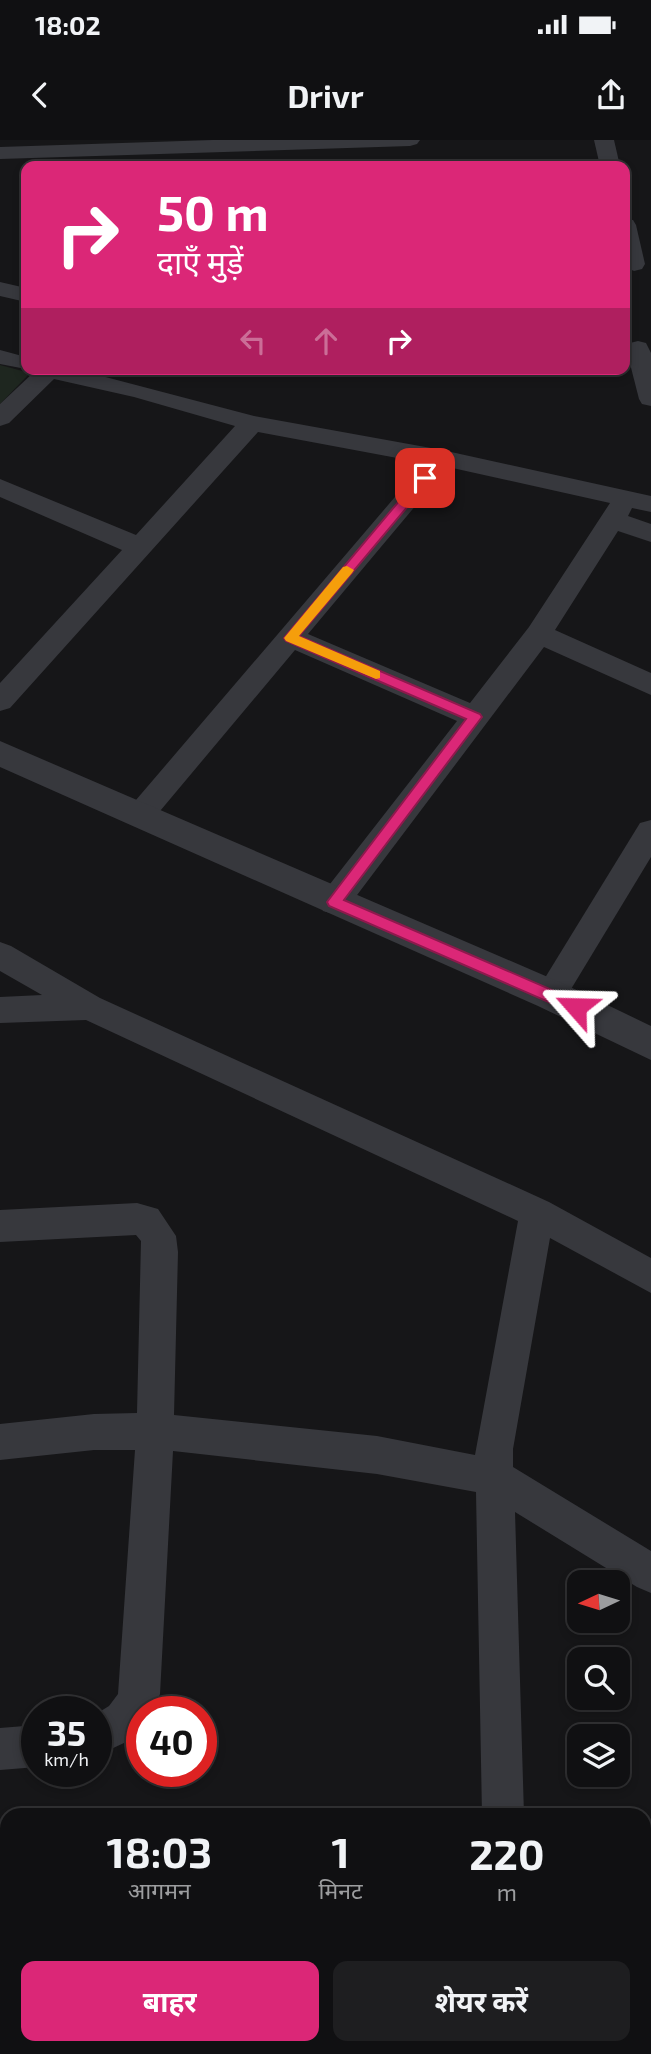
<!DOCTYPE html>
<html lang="hi">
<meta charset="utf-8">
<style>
:root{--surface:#101012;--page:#1e1e20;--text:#f1f3f6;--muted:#9c9d9f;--line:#303032;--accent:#db2777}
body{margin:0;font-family:"Exo 2","Noto Sans Devanagari",sans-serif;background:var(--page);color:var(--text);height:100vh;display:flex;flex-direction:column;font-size:26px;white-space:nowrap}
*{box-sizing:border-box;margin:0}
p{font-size:23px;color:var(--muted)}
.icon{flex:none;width:38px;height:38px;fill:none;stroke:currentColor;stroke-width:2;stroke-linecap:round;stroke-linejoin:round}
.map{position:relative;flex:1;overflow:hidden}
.sheet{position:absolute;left:0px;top:1668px;width:651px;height:247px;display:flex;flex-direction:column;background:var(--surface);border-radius:21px 21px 0 0;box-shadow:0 4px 10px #0003,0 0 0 2px var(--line)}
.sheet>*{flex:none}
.top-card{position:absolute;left:21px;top:21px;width:609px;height:214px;border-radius:14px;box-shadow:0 4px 10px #0003,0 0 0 2px var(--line);background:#db2777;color:#fff;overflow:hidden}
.needle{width:46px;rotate:266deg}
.controls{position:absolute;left:567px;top:1430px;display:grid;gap:14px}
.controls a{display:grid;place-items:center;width:63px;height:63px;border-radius:14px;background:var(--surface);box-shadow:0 4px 10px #0003,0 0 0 2px var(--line);font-size:35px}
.speed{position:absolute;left:21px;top:1556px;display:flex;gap:14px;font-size:35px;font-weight:700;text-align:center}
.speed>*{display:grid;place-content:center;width:91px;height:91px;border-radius:50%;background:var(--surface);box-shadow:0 4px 10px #0003,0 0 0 2px var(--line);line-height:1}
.speed small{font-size:18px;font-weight:400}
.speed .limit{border:10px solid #d22;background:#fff;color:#111}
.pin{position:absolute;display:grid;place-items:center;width:60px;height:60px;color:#fff;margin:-30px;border-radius:14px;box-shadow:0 4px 10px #0006}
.me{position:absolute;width:77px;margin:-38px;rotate:295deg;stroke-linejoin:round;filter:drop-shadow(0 0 5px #0008)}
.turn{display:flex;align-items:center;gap:24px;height:147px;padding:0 21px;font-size:32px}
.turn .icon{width:91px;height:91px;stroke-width:2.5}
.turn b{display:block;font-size:49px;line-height:60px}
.lanes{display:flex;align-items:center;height:66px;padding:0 21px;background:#0003;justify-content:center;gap:35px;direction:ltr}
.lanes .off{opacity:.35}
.eta{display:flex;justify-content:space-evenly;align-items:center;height:119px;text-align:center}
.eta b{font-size:42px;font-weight:700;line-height:49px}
.cta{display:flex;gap:14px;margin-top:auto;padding:14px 21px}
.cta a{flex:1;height:80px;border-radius:14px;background:var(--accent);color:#fff;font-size:28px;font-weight:700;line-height:80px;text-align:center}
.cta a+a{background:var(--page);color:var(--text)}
.status{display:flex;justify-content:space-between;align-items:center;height:49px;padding:0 35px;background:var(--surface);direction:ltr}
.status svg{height:19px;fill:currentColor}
header{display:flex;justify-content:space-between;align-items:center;height:91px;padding:0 21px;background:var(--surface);font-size:32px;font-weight:700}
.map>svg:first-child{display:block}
.green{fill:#1e261f}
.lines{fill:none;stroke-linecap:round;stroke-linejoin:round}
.minor{fill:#37383d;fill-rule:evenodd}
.tertiary{fill:#37383d;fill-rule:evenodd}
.route{fill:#db2777;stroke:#8e194d;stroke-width:2}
.slow{fill:#f59e0b}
</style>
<div class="status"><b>18:02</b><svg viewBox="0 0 49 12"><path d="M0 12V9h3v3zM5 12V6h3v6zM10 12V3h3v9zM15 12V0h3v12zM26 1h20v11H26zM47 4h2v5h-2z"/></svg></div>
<header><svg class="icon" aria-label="back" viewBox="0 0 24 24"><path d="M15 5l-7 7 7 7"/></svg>Drivr<svg class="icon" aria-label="share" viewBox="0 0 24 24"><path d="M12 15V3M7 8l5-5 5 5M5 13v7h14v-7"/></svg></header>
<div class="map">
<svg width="651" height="1914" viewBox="0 0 651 1914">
<rect width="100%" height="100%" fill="#161618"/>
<polygon class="green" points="0,225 30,233 0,264"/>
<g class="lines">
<g class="minor">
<polygon points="213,0 420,0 417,4 410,6 0,19 0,7"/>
<polygon points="594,0 614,0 620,26 600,26"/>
<polygon points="625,79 633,80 636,85 645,124 642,129 634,131 625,127"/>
<polygon points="0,142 26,148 26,162 0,156"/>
<polygon points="638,201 646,203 651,213 651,266 642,264 639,259 626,208 630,203"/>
<path d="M0,210L26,217V229H75L254,276L442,310L651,356V372L632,368L628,376L651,384V402L618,391L555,490L651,533V555L544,507L345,771L334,774L323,771L319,762L323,753L457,581L295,510L150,683L140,686L130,683L125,675L130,667L424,323L258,292L10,568L0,571V543L122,410L0,357V339L136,395L235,286L134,257L54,239L9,283L0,286V264L33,233L31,230L0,224ZM448,327L610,363L529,487L470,563L308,494Z"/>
<polygon points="651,680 651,717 562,864 551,868 540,864 535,855 540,846 640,683"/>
<polygon points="0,802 11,806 100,858 549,1062 651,1118 651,1153 550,1098 513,1309 513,1327 651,1411 651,1453 637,1447 515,1372 524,1675 482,1675 476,1352 377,1334 173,1311 160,1554 153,1572 142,1572 142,1592 139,1596 96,1616 96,1574 109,1566 118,1554 135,1310 94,1310 0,1320 0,1284 94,1274 137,1273 141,1101 136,1095 0,1102 0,1070 137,1063 158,1069 176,1096 178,1112 174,1275 377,1296 475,1315 518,1081 86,880 0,883 0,857 42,855 0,831"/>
<polygon points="37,1585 37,1627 0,1630 0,1588"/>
<polygon points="644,1854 651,1855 651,1901 644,1900"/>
</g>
<polygon class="tertiary" points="0,601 564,844 651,886 651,920 538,866 0,627"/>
</g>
<polygon class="route" points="425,334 429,335 429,341 299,496 480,574 482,577 344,760 582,863 584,867 576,874 329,766 327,762 466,579 286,501 284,498 421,335"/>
<polygon class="slow" points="347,426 354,430 352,433 299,496 380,531 380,538 376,539 286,501 284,498 343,427"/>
</svg>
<div class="controls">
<a><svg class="needle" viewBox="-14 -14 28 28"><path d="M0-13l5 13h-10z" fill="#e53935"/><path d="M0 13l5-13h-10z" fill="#9c9d9f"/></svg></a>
<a><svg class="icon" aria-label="search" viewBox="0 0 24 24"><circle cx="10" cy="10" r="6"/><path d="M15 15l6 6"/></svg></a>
<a><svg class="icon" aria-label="layers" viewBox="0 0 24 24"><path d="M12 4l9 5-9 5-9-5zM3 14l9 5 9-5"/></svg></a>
</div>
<div class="speed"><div>35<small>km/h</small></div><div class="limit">40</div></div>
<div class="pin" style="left:425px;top:338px;background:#d93025"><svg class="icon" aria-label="arrive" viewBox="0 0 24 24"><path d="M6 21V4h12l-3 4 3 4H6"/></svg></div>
<svg class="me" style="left:576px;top:867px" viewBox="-20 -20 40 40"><path d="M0-17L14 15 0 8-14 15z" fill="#db2777" stroke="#fff" stroke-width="4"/></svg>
<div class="top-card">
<div class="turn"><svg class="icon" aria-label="right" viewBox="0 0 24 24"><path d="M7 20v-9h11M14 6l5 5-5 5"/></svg><div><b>50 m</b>दाएँ मुड़ें</div></div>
<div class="lanes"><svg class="icon off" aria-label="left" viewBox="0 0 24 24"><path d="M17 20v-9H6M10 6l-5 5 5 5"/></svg><svg class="icon off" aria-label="ahead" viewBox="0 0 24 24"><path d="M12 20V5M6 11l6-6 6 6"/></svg><svg class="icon" aria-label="right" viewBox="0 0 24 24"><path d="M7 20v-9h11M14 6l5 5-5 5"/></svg></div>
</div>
<section class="sheet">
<div class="eta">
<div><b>18:03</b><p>आगमन</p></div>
<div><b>1</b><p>मिनट</p></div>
<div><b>220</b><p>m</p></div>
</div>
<div class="cta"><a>बाहर</a><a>शेयर करें</a></div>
</section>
</div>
